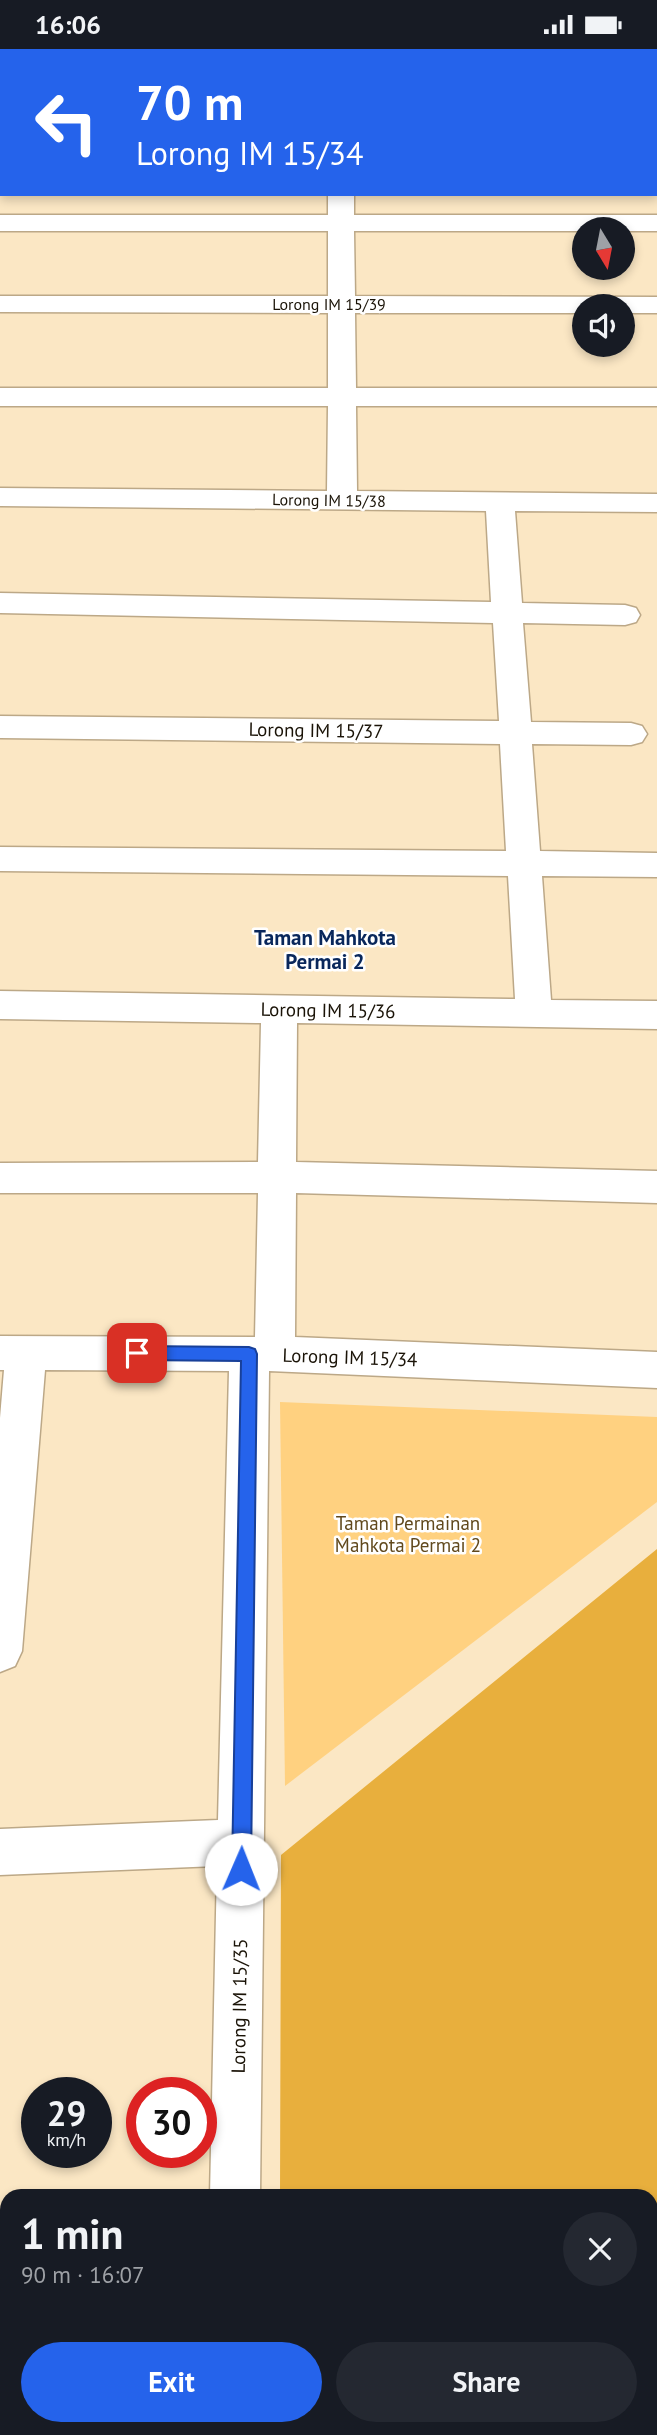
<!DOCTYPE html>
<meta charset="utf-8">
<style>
:root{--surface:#171b24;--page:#242831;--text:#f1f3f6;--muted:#9ea1a6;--accent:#2563eb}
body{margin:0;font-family:"PT Sans",sans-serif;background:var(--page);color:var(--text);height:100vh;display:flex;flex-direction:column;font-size:26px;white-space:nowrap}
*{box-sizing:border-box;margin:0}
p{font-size:23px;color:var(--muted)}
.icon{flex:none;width:38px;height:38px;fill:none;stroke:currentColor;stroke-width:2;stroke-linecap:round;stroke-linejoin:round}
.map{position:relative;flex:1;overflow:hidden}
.details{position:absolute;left:0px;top:2140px;width:658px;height:247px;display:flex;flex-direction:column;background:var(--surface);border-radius:21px 21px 0 0;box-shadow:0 4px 10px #0003}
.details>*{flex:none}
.guide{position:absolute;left:0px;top:0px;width:658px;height:147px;box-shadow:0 4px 10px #0003;background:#2563eb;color:#fff;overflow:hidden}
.needle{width:46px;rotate:170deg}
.controls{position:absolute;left:572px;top:168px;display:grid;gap:14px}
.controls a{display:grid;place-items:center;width:63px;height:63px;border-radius:50%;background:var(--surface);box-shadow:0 4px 10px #0003;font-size:35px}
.speed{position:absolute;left:21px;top:2028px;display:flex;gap:14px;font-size:35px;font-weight:700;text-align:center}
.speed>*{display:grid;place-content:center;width:91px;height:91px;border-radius:50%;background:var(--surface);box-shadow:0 4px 10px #0003;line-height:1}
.speed small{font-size:18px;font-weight:400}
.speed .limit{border:10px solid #d22;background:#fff;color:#111}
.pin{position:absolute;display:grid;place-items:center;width:60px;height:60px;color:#fff;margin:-30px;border-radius:14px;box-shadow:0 4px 10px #0006}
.me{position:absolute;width:77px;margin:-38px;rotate:1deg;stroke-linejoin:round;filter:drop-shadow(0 0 5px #0008)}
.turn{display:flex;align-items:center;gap:24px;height:147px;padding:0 21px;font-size:32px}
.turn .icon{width:91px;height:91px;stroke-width:2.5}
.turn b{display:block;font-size:49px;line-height:60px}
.round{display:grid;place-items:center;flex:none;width:74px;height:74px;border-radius:37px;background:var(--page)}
.overview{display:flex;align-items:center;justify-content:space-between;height:119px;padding:0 21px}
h1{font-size:42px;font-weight:800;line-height:52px}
.action{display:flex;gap:14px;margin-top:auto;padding:14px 21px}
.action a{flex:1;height:80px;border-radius:42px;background:var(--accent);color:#fff;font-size:28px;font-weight:800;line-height:80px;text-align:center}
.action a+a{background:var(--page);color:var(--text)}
.status{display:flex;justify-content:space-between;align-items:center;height:49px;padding:0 35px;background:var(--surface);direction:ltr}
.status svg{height:19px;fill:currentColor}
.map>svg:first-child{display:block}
.green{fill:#ffd180}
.forest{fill:#e8af3d}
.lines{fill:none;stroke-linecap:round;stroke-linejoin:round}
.minor-casing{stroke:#bca887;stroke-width:3}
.minor{fill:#fff;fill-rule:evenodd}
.route{fill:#2563eb;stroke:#184099;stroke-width:2}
.labels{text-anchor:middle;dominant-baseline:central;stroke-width:5;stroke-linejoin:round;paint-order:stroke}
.far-street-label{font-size:16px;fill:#1a1307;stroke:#fff}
.street-label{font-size:19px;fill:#1a1307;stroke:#fff}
.park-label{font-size:19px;fill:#61491d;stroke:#fff}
.neighbourhood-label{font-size:21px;font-weight:bold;fill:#09275b;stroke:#fff}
</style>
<div class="status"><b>16:06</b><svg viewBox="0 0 49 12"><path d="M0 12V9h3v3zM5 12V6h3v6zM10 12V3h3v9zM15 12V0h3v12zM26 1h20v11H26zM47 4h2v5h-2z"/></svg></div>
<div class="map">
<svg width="657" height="2386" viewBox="0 0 657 2386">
<rect width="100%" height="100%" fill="#fbe7c4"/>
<polygon class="green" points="280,1353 657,1368 657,1453 285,1737"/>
<g class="forest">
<polygon points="0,0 657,0 657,38 656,2 2,2 2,35"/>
<polygon points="657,1500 657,2198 651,2202 651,2147 280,2147 281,1806"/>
<polygon points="280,2380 363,2380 354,2386 280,2386"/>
</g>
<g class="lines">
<defs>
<g id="minor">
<rect x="656" y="90" width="1" height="14"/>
<polygon points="0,115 2,115 0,133"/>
<polygon points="328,145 354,145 354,166 657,166 657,182 354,182 355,247 657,248 657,264 623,264 623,257 584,257 584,264 355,264 356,339 657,339 657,357 356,357 357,442 657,445 657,463 515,462 522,554 625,556 636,559 640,566 636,573 625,576 523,574 531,673 631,674 642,677 647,685 642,693 631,696 532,695 540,802 657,804 657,828 542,827 551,951 657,952 657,980 297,974 296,1113 657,1122 657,1154 296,1144 295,1288 657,1303 657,1339 269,1322 260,2147 210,2147 217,1817 0,1826 0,1780 218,1771 229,1322 45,1321 22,1602 15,1617 0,1623 0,1369 4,1321 0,1321 0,1287 255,1288 258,1144 0,1144 0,1114 258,1113 261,974 0,970 0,942 515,950 508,827 0,822 0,798 506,802 500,695 0,689 0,667 499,672 493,574 0,564 0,544 491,553 486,462 0,457 0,439 327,442 328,357 0,357 0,339 328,339 328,264 0,263 0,247 328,247 328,182 0,182 0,166 328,166"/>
<polygon points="657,2256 657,2308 651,2310 651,2258"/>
<polygon points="7,2348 7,2380 32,2380 29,2386 0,2386 0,2351"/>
<polygon points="509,2380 564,2380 561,2386 506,2386"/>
</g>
</defs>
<use href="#minor" class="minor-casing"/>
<use href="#minor" class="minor"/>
</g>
<polygon class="route" points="137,1297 249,1298 255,1300 257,1305 251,1820 248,1827 241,1830 234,1827 232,1820 241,1312 137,1311 132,1309 129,1304 132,1299"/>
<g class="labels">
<g class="far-street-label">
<text x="329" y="255">Lorong IM 15/39</text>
<text transform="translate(329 451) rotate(1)">Lorong IM 15/38</text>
</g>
<g class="street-label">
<text transform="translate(316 681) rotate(1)">Lorong IM 15/37</text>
<text transform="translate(328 961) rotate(1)">Lorong IM 15/36</text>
<text transform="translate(350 1308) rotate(2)">Lorong IM 15/34</text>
<text transform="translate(239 1957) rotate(-89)">Lorong IM 15/35</text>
</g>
<g class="park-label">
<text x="408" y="1474">Taman Permainan<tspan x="408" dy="22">Mahkota Permai 2</tspan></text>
</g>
<g class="neighbourhood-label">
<text x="325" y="888">Taman Mahkota<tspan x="325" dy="24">Permai 2</tspan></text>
</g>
</g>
</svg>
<div class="controls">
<a><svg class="needle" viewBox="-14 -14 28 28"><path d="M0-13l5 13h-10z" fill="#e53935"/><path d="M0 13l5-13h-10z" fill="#9ea1a6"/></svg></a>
<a><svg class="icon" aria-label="sound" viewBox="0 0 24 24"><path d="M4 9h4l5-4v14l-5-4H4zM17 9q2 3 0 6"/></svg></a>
</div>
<div class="speed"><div>29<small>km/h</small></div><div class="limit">30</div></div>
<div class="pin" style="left:137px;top:1304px;background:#d93025"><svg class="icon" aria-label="arrive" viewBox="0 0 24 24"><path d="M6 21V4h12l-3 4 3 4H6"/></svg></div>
<svg class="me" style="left:241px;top:1820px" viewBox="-20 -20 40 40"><circle r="19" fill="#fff"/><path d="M0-13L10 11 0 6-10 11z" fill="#2563eb"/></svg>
<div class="guide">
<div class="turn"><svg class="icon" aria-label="left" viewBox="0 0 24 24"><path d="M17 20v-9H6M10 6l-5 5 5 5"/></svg><div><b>70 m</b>Lorong IM 15/34</div></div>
</div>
<section class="details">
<div class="overview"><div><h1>1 min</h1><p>90 m · 16:07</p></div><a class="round"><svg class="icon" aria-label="close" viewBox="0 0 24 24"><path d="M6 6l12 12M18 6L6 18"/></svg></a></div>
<div class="action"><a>Exit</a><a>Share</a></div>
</section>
</div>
